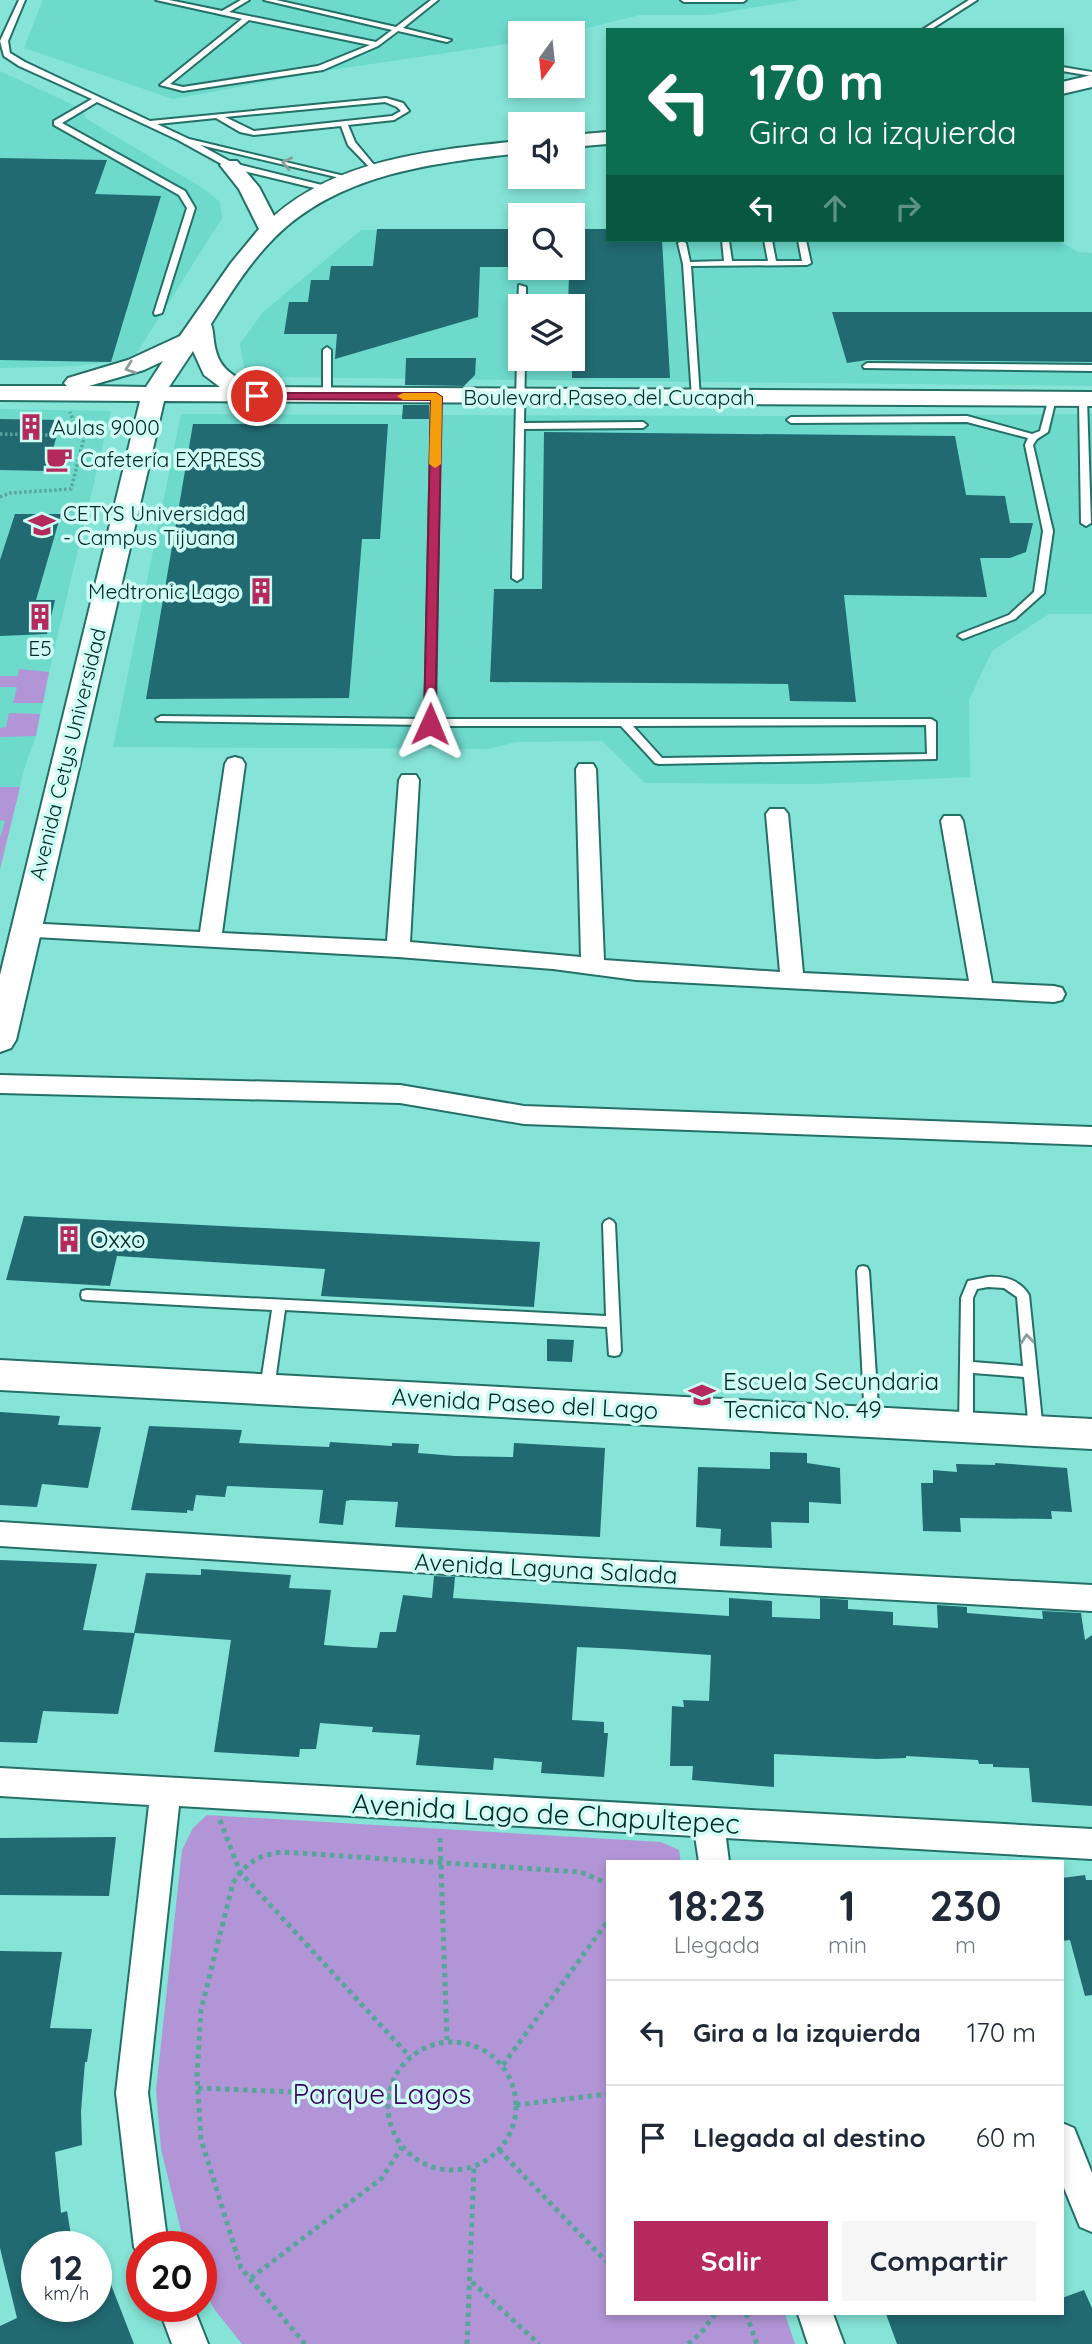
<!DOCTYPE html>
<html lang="es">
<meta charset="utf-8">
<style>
:root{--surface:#fff;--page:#f6f6f7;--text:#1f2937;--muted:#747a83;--line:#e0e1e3;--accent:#b6295c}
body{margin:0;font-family:Quicksand,sans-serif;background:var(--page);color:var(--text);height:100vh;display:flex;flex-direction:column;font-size:26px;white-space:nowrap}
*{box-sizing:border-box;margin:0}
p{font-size:23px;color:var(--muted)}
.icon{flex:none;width:38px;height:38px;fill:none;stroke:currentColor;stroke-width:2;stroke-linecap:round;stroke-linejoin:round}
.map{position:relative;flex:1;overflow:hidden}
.panel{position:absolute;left:606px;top:1860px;width:458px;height:455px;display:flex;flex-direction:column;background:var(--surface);border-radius:0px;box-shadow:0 4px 10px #0003}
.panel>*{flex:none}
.top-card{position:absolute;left:606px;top:28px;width:458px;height:214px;border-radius:0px;box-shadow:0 4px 10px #0003;background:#0b6e4f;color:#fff;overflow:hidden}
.needle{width:46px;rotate:195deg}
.controls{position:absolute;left:508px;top:21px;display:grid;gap:14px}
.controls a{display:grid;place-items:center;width:77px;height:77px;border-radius:0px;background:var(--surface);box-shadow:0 4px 10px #0003;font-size:35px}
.speed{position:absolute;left:21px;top:2231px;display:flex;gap:14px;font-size:35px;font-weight:700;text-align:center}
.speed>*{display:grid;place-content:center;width:91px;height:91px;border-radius:50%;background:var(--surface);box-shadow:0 4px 10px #0003;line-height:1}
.speed small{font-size:18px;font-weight:400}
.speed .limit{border:10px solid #d22;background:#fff;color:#111}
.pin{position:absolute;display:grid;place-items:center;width:60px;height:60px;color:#fff;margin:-30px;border:4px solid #fff;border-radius:50%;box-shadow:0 2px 7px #0007}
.me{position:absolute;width:77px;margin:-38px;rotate:1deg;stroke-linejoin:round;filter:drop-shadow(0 0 5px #0008)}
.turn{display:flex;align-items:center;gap:24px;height:147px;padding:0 28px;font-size:32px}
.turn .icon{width:91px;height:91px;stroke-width:2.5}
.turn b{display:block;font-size:49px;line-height:60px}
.lanes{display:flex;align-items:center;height:66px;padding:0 28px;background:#0003;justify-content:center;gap:35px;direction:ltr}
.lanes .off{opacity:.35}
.eta{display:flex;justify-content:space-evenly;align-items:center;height:119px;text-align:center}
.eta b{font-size:42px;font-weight:700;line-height:49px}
.button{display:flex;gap:14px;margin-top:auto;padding:14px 28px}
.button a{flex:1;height:80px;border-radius:0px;background:var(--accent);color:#fff;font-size:28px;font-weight:700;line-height:80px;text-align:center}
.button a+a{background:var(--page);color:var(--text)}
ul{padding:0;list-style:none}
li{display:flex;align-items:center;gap:21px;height:105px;padding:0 28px;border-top:2px solid var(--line)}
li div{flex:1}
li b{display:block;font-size:26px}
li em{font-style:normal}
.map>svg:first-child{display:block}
.built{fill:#6ddacc;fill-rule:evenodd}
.green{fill:#b295d6}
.building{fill:#216a71}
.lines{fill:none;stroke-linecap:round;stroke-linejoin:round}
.service-casing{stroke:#247067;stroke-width:4}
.minor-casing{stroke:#247067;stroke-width:4}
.secondary-casing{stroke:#247067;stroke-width:4}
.path-far1{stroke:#58a59b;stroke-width:3.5;stroke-dasharray:2.5 2.5;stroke-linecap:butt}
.path{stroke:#58a59b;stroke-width:5;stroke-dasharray:4.5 4.5;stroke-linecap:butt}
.service{fill:#fff;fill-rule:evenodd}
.minor{fill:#fff;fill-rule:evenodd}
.secondary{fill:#fff;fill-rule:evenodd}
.oneway{stroke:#8c9f9d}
.route{fill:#b6295c;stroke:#761b3c;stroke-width:2}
.slow{fill:#f59e0b}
.labels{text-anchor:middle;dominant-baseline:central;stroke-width:7;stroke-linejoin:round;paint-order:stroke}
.far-street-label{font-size:21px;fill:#002a26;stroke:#cffcf5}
.far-poi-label{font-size:21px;fill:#002a26;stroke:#cffcf5;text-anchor:start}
.poi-label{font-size:24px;fill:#002a26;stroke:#cffcf5;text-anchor:start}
.street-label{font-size:24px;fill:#002a26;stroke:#cffcf5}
.near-street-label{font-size:28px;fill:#002a26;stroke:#cffcf5}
.near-park-label{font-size:28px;fill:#3a0061;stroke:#cffcf5}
</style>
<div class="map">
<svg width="1092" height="2344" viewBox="0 0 1092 2344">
<rect width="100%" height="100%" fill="#85e4d7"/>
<g class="built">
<polygon points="43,0 800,0 708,15 640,15 567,33 520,33 520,42 331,70 173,99 24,48"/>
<polygon points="0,71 84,110 85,118 204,189 220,202 222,218 133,359 76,366 0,368"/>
<path d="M361,230H520V268H572V230H607V240H1057L1078,252L1092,253V386L259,377L244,368L240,344L263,312ZM520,306H572V359H520Z"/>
<polygon points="0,409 111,411 49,672 36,736 25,766 0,869"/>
<polygon points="181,414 758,416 1092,414 1092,614 1049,614 992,651 969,700 970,777 816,784 645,783 602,741 516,742 489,749 113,747"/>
</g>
<g class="green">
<polygon points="19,669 49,672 43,703 13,703 17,687 0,687 0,676 18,676"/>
<polygon points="9,713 40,714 36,736 0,737 0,728 6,727"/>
<polygon points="0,787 20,787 0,869 0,838 5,821 0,820"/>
<polygon points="207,1815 661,1842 679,1850 681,1862 607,1862 607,2314 785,2314 795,2344 242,2344 214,2309 201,2283 201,2247 185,2247 161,2149 156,2090 182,1850 193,1828"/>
</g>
<g class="building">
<polygon points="0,158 107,160 95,194 161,196 111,362 0,360"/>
<polygon points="377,229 520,229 520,267 480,267 478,317 335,359 337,334 284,334 289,302 308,302 311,280 329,280 331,266 373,266"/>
<polygon points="572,229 607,229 607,240 662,240 670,378 572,378 572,306 568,306 569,276 572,276"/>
<polygon points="832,312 1092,312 1092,362 867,360 847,363"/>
<polygon points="406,358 476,358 475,375 464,386 405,385"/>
<polygon points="403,405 429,405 429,419 402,419"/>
<polygon points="0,419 61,420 47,471 0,470"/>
<polygon points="193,424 388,424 380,539 362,539 349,698 146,699"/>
<polygon points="544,432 955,436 966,495 1005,496 1010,523 1033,523 1026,552 1010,558 980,558 987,597 844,595 856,702 790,701 788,684 490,682 494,589 542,589"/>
<polygon points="15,514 61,514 36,600 55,600 47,634 0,636 0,560"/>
<polygon points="24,1216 540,1242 534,1307 321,1296 325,1269 117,1256 110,1286 6,1280"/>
<polygon points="547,1339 574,1340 572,1362 547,1361"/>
<polygon points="0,1412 60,1416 58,1425 101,1427 88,1488 42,1484 37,1507 0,1505"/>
<polygon points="149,1426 242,1430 239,1443 329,1447 330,1442 392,1446 392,1443 419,1444 418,1453 455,1456 513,1457 514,1443 605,1448 600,1537 395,1527 398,1502 351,1500 346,1501 343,1525 319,1523 323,1490 227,1486 225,1497 196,1495 193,1511 187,1510 187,1513 131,1510"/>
<polygon points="770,1452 807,1453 807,1463 840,1468 841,1504 809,1502 809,1523 771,1522 772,1548 720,1546 721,1529 696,1527 698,1467 770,1469"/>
<polygon points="995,1463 1067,1468 1072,1512 1051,1511 1052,1519 960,1518 961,1532 923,1531 921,1483 933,1483 933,1470 957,1472 956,1464 995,1465"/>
<polygon points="0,1560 97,1564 83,1630 134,1633 146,1573 201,1575 201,1569 291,1575 289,1588 331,1590 324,1645 352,1647 377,1648 380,1632 396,1632 403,1595 432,1598 434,1576 455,1577 453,1598 729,1616 729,1598 772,1601 772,1617 820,1619 820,1598 848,1600 848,1609 893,1612 893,1625 938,1628 937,1605 967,1607 967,1613 1043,1619 1042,1611 1081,1613 1085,1640 1092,1635 1092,1806 1032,1802 1029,1768 993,1767 993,1764 979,1764 978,1760 906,1756 906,1758 877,1759 774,1754 774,1787 692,1780 693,1766 670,1766 672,1706 684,1707 683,1700 709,1701 711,1655 623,1649 577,1647 572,1720 604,1722 604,1733 608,1733 604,1777 541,1773 542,1762 494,1758 493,1770 416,1765 420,1735 372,1732 373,1727 320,1723 316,1749 300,1749 299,1757 214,1752 231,1640 135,1633 118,1714 43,1711 37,1743 0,1742"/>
<polygon points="116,1837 109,1896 0,1895 0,1838"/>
<polygon points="1085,1875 1086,1880 1092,1880 1092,1995 1085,1996 1070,1940 1062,1941 1062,1878"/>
<polygon points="0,1951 62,1952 50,2028 92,2029 87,2062 85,2062 81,2111 82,2145 55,2152 61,2213 67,2211 73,2247 37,2247 37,2306 96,2306 98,2251 134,2344 0,2344 0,2326 17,2318 0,2248"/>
<polygon points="1084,2290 1092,2308 1092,2344 897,2344 886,2314 1062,2314 1062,2298"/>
</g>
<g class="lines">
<defs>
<g id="service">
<path d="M19,0H25L8,41L10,53L25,62L150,121L386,98L403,103L409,111L394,120L348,125L355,142L380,172L376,174L348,145L341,126L254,135L240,132L216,118L157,124L189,139L357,179L353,181L200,145L233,163L334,188L335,190L331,192L227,167L178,140L97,102L62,123L185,191L195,208L162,313L155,315L154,313L187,208L179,195L54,125V121L92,99L19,66L4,56L0,41ZM385,102L397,107L401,111L392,116L254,131L225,117Z"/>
<path d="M156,0H169L222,11L241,0H249L229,12L376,42L392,30L264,0H276L396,27L431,0H438L403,28L451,40L447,42L398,31L378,46L323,70L183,91L160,85L242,19ZM249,20L370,45L318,66L183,87L170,84Z"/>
<polygon points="681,0 746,0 743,2 684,2"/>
<polygon points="969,0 977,0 930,30 922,30"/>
<polygon points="1062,67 1092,72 1092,76 1062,71"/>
<polygon points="722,240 729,241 732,261 768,261 764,240 772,240 776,261 802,261 798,240 806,240 811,263 807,265 691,266 700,398 696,401 692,398 683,264 678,243 682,241 686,243 690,262 724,261"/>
<polygon points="519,285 526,287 526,306 520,306 520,308 518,306"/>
<polygon points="327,347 331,350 331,396 327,399 323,396 323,350"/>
<polygon points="520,357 520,359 525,359 524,423 643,422 647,425 643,428 524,429 522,578 517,581 512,578 517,359"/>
<polygon points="867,363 1092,365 1092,371 864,368 863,366"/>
<path d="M436,394L440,397L435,719H931L936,722V759L659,764L655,763L621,726H434L430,727L426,725L157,721L156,719L161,716L425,719L432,397ZM926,725L927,754L662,758L633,726Z"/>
<polygon points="1083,396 1087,399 1091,523 1086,526 1081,523 1079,399"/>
<polygon points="1049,397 1056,399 1048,432 1037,439 1033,445 1053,531 1044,593 1015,619 963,639 958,636 960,634 1009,615 1034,592 1043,531 1025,445 1028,438 967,422 791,423 787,420 791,417 967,416 1032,434 1040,431"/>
<polygon points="609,1219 613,1221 615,1224 621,1351 619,1355 614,1356 609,1355 607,1327 285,1310 274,1389 272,1393 267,1394 262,1393 260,1389 272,1310 87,1300 82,1299 81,1295 82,1291 87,1290 606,1316 603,1224 605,1221"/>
<polygon points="863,1266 867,1267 869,1271 879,1421 877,1425 872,1427 867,1425 865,1421 857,1271 859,1267"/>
<path d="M988,1277C1005,1276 1020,1280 1029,1295L1043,1431L1041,1435L1036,1437L1031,1435L1029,1431L1024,1377L973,1373V1427L971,1431L966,1433L961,1431L959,1427L961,1298L968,1281ZM988,1287L1004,1288L1017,1297L1023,1366L973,1362V1298L977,1289Z"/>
</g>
<g id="minor">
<polygon points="235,757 242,759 245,764 222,933 387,941 399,780 402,775 416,775 419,780 410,942 581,957 576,769 579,764 593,764 596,769 604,960 780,972 766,814 770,809 784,809 788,814 803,973 969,981 941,821 944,816 960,816 963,821 992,983 1054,986 1062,988 1065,994 1062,1000 1054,1002 636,980 553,969 398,957 17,936 14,931 17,926 25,923 200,932 225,764 228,759"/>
<polygon points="0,1075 400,1085 524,1106 1092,1127 1092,1145 524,1124 400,1103 0,1093"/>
<polygon points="0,1522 576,1558 1092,1585 1092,1611 576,1582 0,1546"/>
<polygon points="0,1768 1092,1829 1092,1859 726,1838 729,1862 699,1862 695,1836 179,1806 148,2093 168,2247 142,2247 142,2260 134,2247 116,2093 149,1805 0,1796"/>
<polygon points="1062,2123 1074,2128 1092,2173 1092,2232 1080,2227 1062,2183"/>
<polygon points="158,2306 193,2306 208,2344 172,2344"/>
<polygon points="798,2314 833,2314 844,2344 808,2344"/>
</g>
<g id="secondary">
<polygon points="1092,75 1092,87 1062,94 1062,82"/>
<polygon points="607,132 607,144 572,147 572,135"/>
<path d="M520,141V153C433,163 340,173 275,237C250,262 230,294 211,324C214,332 213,342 216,351C221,372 239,379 257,387L1092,392V406L164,401L16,1040L11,1048L0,1052V975L140,401L0,400V386H67L64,383L68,378L128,360L180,336L231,263L259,229L239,189L220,165L223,161H237L259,187L274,216C340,158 436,150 520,141ZM193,351L204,375L220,387H169ZM163,361L146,387L89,386L144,370Z"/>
<polygon points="0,1360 1092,1419 1092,1449 0,1390"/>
</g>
</defs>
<use href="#service" class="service-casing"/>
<use href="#minor" class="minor-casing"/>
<use href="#secondary" class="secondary-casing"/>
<g class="path-far1">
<polyline points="0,434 50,435"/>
<polyline points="0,497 10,493 71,489 85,434 75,426 70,412"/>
</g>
<g class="path">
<polyline points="220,1820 240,1872 410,2057"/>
<polyline points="440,1838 447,2040"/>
<circle cx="452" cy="2106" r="64"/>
<polyline points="503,2065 607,1922"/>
<polyline points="198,2088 390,2096"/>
<polyline points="516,2105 607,2094"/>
<polyline points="499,2150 607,2262"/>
<polyline points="251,2278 382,2178 402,2147"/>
<polyline points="472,2282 539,2344"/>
<polyline points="746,2314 757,2344"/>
<path d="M305,2344L241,2268L201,2139L197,2076L201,2010L233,1883C246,1862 259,1855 283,1852L580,1872L607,1883"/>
<polyline points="467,2344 474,2167"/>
<polyline points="688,2344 701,2333 715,2314"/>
</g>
<use href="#service" class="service"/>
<use href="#minor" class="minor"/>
<use href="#secondary" class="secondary"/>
</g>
<defs><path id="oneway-chevron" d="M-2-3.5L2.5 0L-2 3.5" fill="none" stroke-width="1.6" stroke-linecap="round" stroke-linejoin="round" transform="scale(1.75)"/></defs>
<g class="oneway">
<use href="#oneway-chevron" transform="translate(287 163) rotate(-167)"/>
<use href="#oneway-chevron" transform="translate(130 368) rotate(160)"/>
<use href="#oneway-chevron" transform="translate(1027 1339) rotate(-95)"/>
</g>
<polygon class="route" points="253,393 436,393 442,397 435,727 430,728 424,724 431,400 257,399 253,398"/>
<polygon class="slow" points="436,393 442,397 441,464 435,468 429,464 431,400 403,400 397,396 403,393"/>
<defs>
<symbol id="building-bare" viewBox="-9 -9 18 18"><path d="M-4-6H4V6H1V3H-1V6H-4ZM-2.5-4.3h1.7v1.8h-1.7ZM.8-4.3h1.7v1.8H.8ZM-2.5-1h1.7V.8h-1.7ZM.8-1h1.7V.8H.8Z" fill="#b6295c" stroke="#cffcf5" stroke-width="2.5" paint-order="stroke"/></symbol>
<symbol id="cafe-bare" viewBox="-9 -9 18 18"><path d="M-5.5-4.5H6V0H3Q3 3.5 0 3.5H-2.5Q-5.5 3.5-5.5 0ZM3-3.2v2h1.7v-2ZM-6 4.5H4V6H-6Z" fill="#b6295c" stroke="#cffcf5" stroke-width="2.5" paint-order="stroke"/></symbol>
<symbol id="university-bare" viewBox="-9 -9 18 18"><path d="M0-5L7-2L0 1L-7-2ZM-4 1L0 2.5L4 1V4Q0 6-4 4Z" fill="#b6295c" stroke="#cffcf5" stroke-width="2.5" paint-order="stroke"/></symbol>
<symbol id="school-bare" viewBox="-9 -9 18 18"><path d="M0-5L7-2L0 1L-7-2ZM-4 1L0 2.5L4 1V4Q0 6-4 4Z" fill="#b6295c" stroke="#cffcf5" stroke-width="2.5" paint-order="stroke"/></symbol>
</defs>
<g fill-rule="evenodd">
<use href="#building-bare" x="12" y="408" width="38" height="38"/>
<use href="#cafe-bare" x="40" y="440" width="38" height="38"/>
<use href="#university-bare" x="23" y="506" width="38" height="38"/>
<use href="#building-bare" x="242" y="572" width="38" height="38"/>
<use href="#building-bare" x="21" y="598" width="38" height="38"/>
<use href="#building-bare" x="50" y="1220" width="38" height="38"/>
<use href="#school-bare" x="683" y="1376" width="38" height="38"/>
</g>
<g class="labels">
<g class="far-street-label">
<text x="609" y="397">Boulevard Paseo del Cucapah</text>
<text transform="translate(67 754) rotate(-76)">Avenida Cetys Universidad</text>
</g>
<g class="far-poi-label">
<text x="52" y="427">Aulas 9000</text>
<text x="80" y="459">Cafetería EXPRESS</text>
<text x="63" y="513">CETYS Universidad<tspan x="63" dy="24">- Campus Tijuana</tspan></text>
<text x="240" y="591" text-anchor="end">Medtronic Lago</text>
<text x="40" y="648" text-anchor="middle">E5</text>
</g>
<g class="poi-label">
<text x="90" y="1239">Oxxo</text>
<text x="723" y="1381">Escuela Secundaria<tspan x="723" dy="28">Tecnica No. 49</tspan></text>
</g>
<g class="street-label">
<text transform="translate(525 1403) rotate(3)">Avenida Paseo del Lago</text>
<text transform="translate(546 1568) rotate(3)">Avenida Laguna Salada</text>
</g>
<g class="near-street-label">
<text transform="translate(546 1813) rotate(3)">Avenida Lago de Chapultepec</text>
</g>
<g class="near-park-label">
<text x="382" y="2093">Parque Lagos</text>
</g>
</g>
</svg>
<div class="controls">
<a><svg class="needle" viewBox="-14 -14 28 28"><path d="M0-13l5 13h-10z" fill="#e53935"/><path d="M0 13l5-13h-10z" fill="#747a83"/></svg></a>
<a><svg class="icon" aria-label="sound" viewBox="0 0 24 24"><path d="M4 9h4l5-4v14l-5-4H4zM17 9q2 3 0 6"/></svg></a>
<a><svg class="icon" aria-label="search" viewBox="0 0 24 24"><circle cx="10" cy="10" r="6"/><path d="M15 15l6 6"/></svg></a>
<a><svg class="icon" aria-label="layers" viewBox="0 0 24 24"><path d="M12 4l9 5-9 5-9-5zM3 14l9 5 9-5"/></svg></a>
</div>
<div class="speed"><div>12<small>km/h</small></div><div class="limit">20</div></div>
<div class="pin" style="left:257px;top:396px;background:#d93025"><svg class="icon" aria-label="arrive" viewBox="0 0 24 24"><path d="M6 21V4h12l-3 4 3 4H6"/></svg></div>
<svg class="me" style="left:430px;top:724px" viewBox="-20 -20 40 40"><path d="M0-17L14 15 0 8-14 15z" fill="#b6295c" stroke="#fff" stroke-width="4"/></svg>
<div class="top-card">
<div class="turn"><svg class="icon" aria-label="left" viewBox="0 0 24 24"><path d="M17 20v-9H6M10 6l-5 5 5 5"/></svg><div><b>170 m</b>Gira a la izquierda</div></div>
<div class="lanes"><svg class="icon" aria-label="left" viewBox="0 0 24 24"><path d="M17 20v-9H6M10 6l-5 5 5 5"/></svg><svg class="icon off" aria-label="ahead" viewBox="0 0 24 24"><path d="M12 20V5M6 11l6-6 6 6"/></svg><svg class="icon off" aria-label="right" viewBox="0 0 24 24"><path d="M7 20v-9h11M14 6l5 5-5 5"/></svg></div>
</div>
<section class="panel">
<div class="eta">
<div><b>18:23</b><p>Llegada</p></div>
<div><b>1</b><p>min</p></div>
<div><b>230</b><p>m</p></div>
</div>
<ul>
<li><svg class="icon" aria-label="left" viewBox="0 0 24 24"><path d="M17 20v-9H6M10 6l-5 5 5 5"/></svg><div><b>Gira a la izquierda</b></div><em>170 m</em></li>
<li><svg class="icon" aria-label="arrive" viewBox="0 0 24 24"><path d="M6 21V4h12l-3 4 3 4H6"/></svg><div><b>Llegada al destino</b></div><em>60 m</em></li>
</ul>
<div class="button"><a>Salir</a><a>Compartir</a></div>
</section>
</div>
